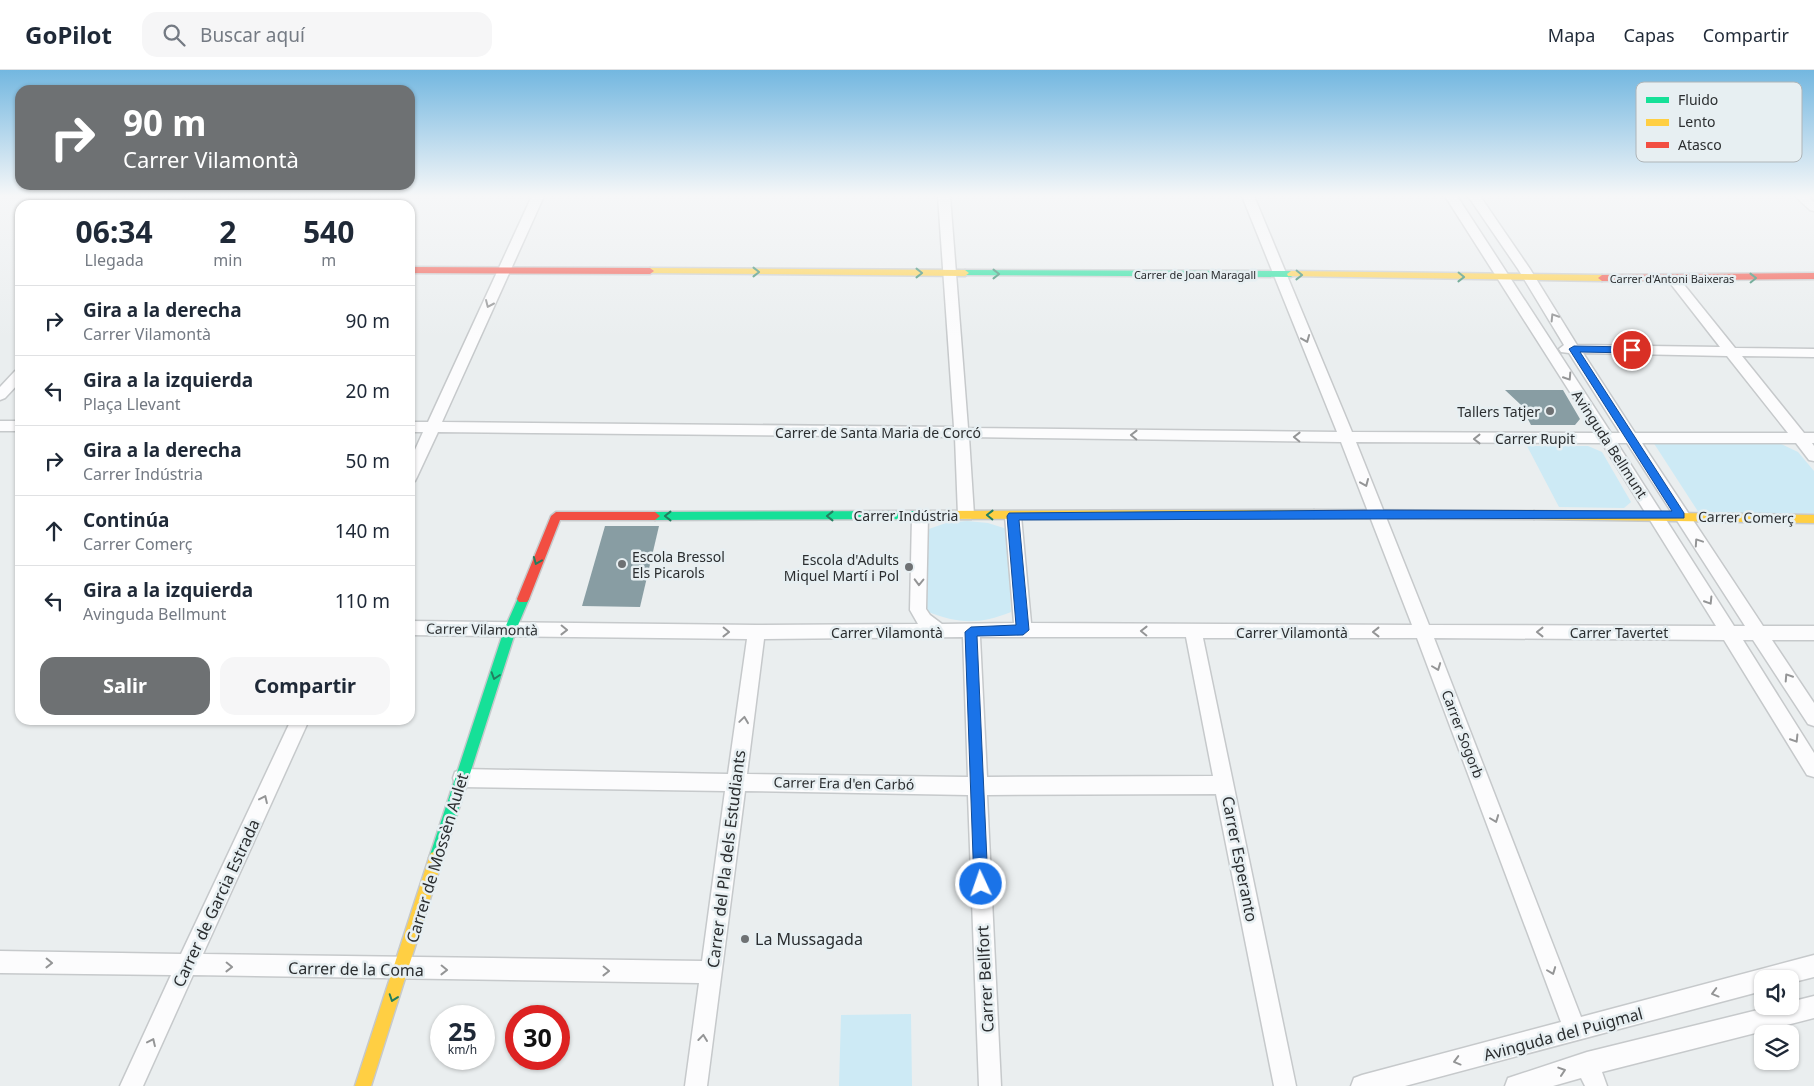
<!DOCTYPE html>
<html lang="es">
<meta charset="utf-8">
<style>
:root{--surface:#fff;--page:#f6f6f7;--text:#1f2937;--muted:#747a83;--line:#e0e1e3;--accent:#6e7173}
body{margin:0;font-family:"Noto Sans",sans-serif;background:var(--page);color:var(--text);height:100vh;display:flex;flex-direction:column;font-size:19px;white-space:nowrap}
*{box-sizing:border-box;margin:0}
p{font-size:16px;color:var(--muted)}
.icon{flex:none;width:28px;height:28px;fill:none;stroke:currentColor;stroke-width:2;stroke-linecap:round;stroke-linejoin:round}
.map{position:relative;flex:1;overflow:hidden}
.panel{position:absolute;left:15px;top:130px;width:400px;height:525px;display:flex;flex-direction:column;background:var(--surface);border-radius:15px;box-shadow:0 1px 4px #0004}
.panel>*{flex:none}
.hud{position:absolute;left:15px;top:15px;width:400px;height:105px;border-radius:15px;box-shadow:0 1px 4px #0004;background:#6e7173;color:#fff;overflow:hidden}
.controls{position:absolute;left:1754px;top:900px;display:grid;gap:10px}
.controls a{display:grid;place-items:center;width:45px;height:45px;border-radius:10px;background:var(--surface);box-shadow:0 1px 4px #0004;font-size:25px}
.speed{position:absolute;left:430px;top:935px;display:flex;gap:10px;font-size:25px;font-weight:700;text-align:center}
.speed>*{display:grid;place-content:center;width:65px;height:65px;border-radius:50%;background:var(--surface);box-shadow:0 1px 4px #0004;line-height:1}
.speed small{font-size:12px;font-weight:400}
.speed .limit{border:8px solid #d22;background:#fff;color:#111}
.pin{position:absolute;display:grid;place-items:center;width:42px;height:42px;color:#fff;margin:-21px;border:2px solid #fff;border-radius:50%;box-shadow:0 1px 5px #0007}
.me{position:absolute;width:55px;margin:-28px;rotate:357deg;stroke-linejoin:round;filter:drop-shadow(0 0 4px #0008)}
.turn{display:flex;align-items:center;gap:18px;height:105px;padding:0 25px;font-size:22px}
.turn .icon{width:65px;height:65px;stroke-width:2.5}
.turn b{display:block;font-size:35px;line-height:42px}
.eta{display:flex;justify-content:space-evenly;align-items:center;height:85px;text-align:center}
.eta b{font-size:30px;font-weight:700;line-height:35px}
.button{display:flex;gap:10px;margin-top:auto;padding:10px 25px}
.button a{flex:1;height:58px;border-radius:15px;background:var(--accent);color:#fff;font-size:20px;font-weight:700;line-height:58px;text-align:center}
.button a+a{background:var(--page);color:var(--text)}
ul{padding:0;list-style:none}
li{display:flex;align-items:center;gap:15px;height:70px;padding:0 25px;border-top:1px solid var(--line)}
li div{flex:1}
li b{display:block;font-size:19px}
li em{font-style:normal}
header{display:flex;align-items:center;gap:30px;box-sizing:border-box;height:70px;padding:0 25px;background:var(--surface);border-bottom:1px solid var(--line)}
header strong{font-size:24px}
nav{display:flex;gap:28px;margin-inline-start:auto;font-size:18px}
.search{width:350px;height:45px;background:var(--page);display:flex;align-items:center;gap:12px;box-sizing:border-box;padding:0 18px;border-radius:15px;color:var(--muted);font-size:19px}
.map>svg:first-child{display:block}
.green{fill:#cdeaf5}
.building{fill:#889da3}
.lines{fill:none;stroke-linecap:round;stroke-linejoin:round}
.street-casing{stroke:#c6c9cb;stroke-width:3}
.fast-casing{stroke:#c6c9cb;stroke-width:3}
.slow-casing{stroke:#c6c9cb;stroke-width:3}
.jam-casing{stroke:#c6c9cb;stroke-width:3}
.street{fill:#fcfcfd;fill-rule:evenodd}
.fast{fill:#16e098;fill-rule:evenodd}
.slow{fill:#ffcf43;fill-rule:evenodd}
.jam{fill:#f24e42;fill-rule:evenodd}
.oneway{stroke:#227e5f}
.oneway2{stroke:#949596}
.route{fill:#1a73e8;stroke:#114b97}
.poi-dot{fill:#6e7173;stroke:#e7eff2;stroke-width:2}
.labels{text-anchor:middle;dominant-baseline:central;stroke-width:5;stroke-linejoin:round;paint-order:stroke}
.far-street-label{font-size:11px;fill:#2b2e30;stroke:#e7eff2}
.poi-label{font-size:14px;fill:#2b2e30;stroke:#e7eff2;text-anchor:end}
.street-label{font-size:14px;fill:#2b2e30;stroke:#e7eff2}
.near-street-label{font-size:16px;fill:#2b2e30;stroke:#e7eff2}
.near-poi-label{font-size:16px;fill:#2b2e30;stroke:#e7eff2;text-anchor:start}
.key{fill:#e7eff2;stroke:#afb5b8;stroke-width:1}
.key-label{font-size:14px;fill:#2b2e30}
</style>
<header>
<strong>GoPilot</strong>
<div class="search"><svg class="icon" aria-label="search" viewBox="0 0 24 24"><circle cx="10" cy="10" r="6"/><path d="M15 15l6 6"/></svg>Buscar aquí</div>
<nav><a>Mapa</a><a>Capas</a><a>Compartir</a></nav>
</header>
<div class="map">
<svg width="1814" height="1016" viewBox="0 0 1814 1016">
<rect width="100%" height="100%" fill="#eaeeef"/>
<g class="green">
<polygon points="1653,372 1777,372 1798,382 1814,401 1814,443 1699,443"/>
<polygon points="1527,376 1588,376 1602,382 1631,432 1624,438 1559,437"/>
<path d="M967,451L988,453L1007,459L1011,542C978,555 959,554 926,541V460L946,453Z"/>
<polygon points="911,944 912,1016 839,1016 841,945"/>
</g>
<g class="building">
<polygon points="1505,320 1563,320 1580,349 1575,355 1531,355 1520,334"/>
<polygon points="605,456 659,456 640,537 582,536"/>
</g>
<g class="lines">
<defs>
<g id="street">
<polygon points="173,126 185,126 177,135 165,135"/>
<path d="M532,126H544L442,352L954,357L938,126H950L968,358L1337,362L1242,126H1254L1352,362L1596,363L1445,126H1457L1611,363H1620L1569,283L1561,282L1559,279L1564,275L1518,199L1468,126H1480L1530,199L1577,275L1720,277L1667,209L1673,205L1677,206L1735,278L1814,279V287L1742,286L1804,363H1814V373H1812L1814,376V391L1809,390L1796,373H1642L1763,556H1814V570H1772L1814,633V656L1808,654L1753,570H1743L1814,683V707L1807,705L1724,570L1434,568L1581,947L1814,885V907L1790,913V909H1762V921L1405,1016H1351L1354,1008L1362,1005L1561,952L1417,568H1203L1296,1016H1274L1216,724L987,725L1001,1016H979L968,725L745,721L707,1016H685L699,913L193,905L143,1016H120L171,905L0,903V881L181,884L291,650H309L203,884L702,891L725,721L462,717L455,714L453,708L455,702L462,699L728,704L747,569L410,565V551L756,555L918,554L910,540L912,446L915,442H925L928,446L926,539L930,545L942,554L1014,553L1005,446L1008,442H1018L1021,446L1031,553L1412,555L1341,372L969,367L974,445L971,449H961L958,445L955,367L438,362L417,407L415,411L410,412V391L423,362H410V352H428ZM1583,283L1727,286L1788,363H1635ZM1356,372L1602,373L1716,556L1429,555ZM1617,373H1627L1745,556H1734ZM963,567L968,707L747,704L764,569ZM980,567H1186L1213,706L987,707Z"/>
<polygon points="1795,126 1808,126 1814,132 1814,141 1810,140"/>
<polygon points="20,300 20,312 5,328 0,330 0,317 15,301"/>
<rect x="0" y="351" width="20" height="10"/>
<polygon points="1814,926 1814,948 1602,1002 1607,1016 1585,1016 1581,1008 1553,1016 1505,1016 1508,1008 1587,982 1774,936 1790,936 1790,932"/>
</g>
<g id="fast">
<polygon points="965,200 1291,201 1295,204 1291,207 962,205 961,203"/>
<polygon points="919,441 924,445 919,449 655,450 650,446 655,442"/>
<polygon points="523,524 527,526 529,529 516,560 443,788 441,793 436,795 431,793 429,788 504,560 519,526"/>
</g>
<g id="slow">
<polygon points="650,198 965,200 969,203 965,206 647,203 646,201"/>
<polygon points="1291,201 1602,205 1606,208 1602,211 1288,206 1287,204"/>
<polygon points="1314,440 1319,444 1314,448 919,449 914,445 919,441"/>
<polygon points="1534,441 1814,445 1814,453 1534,449 1529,445"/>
<polygon points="436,781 441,783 443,788 371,1016 355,1016 429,788 431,783"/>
</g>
<g id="jam">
<polygon points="410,197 650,198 654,201 650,204 410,203"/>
<polygon points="1814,203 1814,209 1602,211 1598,208 1602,205"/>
<polygon points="1314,440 1534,441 1539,445 1534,449 1314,448 1309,444"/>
<polygon points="556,442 655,442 660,446 655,450 560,450 529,529 527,532 519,532 517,529 551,446"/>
</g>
</defs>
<use href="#street" class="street-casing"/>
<use href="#fast" class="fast-casing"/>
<use href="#slow" class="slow-casing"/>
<use href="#jam" class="jam-casing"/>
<use href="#street" class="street"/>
<use href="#fast" class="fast"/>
<use href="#slow" class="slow"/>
<use href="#jam" class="jam"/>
</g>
<defs><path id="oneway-chevron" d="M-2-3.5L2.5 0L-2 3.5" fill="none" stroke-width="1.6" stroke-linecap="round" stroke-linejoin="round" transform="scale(1.25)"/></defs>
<g class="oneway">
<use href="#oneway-chevron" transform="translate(756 202)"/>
<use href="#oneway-chevron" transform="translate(919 203)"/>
<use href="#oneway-chevron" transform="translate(996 204)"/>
<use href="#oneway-chevron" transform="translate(1299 205) rotate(1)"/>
<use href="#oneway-chevron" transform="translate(1461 207) rotate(1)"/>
<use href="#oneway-chevron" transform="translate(1753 208) rotate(-1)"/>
<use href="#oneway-chevron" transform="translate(990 445) rotate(-179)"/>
<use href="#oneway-chevron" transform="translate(668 446) rotate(180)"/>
<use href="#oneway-chevron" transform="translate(830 446) rotate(180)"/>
<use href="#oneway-chevron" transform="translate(537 491) rotate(112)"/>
<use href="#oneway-chevron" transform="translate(495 606) rotate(108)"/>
<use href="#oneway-chevron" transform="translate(393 928) rotate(109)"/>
</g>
<g class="oneway2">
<use href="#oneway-chevron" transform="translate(489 234) rotate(114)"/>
<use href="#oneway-chevron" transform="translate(1554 247) rotate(-122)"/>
<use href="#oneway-chevron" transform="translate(1306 269) rotate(68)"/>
<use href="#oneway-chevron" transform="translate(1568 307) rotate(57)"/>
<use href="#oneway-chevron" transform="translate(1134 365) rotate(-179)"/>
<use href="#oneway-chevron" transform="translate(1297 367) rotate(-179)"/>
<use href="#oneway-chevron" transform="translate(1477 369) rotate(180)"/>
<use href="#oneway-chevron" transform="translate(1365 413) rotate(67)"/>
<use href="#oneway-chevron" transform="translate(1698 472) rotate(-124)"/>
<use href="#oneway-chevron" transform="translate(919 512) rotate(91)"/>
<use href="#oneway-chevron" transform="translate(1709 531) rotate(58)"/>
<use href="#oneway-chevron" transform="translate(564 560) rotate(1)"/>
<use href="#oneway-chevron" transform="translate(1144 561) rotate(-179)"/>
<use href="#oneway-chevron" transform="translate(726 562) rotate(1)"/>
<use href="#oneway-chevron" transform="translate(1376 562) rotate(-180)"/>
<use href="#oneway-chevron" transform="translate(1540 562) rotate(-180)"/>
<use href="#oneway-chevron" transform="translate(1437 597) rotate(69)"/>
<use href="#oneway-chevron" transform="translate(1788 607) rotate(-123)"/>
<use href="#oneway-chevron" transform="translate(744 650) rotate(-82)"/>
<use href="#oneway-chevron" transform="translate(1795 669) rotate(58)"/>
<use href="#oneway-chevron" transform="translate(264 729) rotate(-65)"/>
<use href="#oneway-chevron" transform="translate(1495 749) rotate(69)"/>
<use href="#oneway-chevron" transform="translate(49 893) rotate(1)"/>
<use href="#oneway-chevron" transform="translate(229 897) rotate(1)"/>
<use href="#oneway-chevron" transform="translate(444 900) rotate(1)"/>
<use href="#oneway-chevron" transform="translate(606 901) rotate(1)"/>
<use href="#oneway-chevron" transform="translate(1552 901) rotate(69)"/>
<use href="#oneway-chevron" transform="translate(1715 923) rotate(165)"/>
<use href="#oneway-chevron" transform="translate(703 968) rotate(-83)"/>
<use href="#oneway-chevron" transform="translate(152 972) rotate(-65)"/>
<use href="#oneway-chevron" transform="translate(1457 991) rotate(165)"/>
<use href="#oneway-chevron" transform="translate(1562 1001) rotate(-18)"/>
</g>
<linearGradient id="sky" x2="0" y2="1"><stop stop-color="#73b7e0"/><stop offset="0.47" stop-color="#f6f7f8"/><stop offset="1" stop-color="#f6f7f8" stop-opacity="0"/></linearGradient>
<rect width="1814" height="268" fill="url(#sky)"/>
<polygon class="route" points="1574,276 1632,277 1637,280 1632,283 1580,282 1684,443 1684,448 1019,450 1029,560 1023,565 977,566 988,814 986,818 981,821 976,818 974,814 965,562 971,557 1016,555 1007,446 1009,443 1378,440 1672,441 1569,279"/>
<g class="poi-dot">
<circle cx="1550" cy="341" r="5"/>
<circle cx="622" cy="494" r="5"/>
<circle cx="909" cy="497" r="5"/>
<circle cx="745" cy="869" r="5"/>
</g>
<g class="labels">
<g class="far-street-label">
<text x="1195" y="204">Carrer de Joan Maragall</text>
<text x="1672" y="208">Carrer d'Antoni Baixeras</text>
</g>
<g class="poi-label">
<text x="1540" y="341">Tallers Tatjer</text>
<text x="632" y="486" text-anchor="start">Escola Bressol<tspan x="632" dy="16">Els Picarols</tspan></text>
<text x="899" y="489">Escola d'Adults<tspan x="899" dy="16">Miquel Martí i Pol</tspan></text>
</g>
<g class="street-label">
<text x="878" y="362">Carrer de Santa Maria de Corcó</text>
<text x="1535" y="368">Carrer Rupit</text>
<text transform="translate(1610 374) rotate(57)">Avinguda Bellmunt</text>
<text x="906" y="445">Carrer Indústria</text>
<text transform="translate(1746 447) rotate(1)">Carrer Comerç</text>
<text transform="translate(482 559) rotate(1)">Carrer Vilamontà</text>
<text x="887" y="562">Carrer Vilamontà</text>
<text x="1292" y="562">Carrer Vilamontà</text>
<text x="1619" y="562">Carrer Tavertet</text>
<text transform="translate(1463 664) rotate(69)">Carrer Sogorb</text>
<text transform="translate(844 713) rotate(1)">Carrer Era d'en Carbó</text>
</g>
<g class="near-street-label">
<text transform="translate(437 788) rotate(-73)">Carrer de Mossèn Aulet</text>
<text transform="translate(726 789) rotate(-83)">Carrer del Pla dels Estudiants</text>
<text transform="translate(1240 789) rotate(79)">Carrer Esperanto</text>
<text transform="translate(216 833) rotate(-65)">Carrer de Garcia Estrada</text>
<text transform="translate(356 899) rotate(1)">Carrer de la Coma</text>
<text transform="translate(985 909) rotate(-93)">Carrer Bellfort</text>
<text transform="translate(1563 964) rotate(-15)">Avinguda del Puigmal</text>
</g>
<g class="near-poi-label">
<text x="755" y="869">La Mussagada</text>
</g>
</g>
<rect x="1636" y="12" width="166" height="80" rx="8" class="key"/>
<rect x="1646" y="27" width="23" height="6" fill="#16e098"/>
<rect x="1646" y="49" width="23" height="7" fill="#ffcf43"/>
<rect x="1646" y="72" width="23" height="6" fill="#f24e42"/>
<g class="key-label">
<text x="1678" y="35">Fluido</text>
<text x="1678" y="57">Lento</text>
<text x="1678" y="80">Atasco</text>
</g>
</svg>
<div class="controls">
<a><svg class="icon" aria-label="sound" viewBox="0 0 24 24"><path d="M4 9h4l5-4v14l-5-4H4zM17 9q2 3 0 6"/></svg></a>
<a><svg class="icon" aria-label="layers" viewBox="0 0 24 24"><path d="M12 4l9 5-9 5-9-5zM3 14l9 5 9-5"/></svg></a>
</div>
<div class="speed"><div>25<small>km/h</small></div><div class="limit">30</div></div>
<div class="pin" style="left:1632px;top:280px;background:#d93025"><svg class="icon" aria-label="arrive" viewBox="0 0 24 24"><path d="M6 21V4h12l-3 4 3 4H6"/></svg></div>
<svg class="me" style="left:981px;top:814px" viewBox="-20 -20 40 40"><circle r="17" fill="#1a73e8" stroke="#fff" stroke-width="3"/><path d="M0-11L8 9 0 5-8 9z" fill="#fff"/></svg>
<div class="hud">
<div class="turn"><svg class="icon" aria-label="right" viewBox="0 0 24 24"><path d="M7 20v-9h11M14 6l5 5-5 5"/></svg><div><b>90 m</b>Carrer Vilamontà</div></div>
</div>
<section class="panel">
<div class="eta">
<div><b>06:34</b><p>Llegada</p></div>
<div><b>2</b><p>min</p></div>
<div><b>540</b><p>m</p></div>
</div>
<ul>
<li><svg class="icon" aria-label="right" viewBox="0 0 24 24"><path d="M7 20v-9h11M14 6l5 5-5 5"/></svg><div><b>Gira a la derecha</b><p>Carrer Vilamontà</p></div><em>90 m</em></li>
<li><svg class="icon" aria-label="left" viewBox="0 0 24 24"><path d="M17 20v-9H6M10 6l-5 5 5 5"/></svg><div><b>Gira a la izquierda</b><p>Plaça Llevant</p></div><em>20 m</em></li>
<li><svg class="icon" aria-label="right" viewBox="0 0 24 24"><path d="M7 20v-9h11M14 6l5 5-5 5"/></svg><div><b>Gira a la derecha</b><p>Carrer Indústria</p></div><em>50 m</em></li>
<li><svg class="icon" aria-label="ahead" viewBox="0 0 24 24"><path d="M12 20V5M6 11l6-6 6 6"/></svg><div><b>Continúa</b><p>Carrer Comerç</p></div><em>140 m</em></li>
<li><svg class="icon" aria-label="left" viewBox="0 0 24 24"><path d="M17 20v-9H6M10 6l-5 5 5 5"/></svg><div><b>Gira a la izquierda</b><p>Avinguda Bellmunt</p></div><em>110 m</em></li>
</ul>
<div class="button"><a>Salir</a><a>Compartir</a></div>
</section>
</div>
